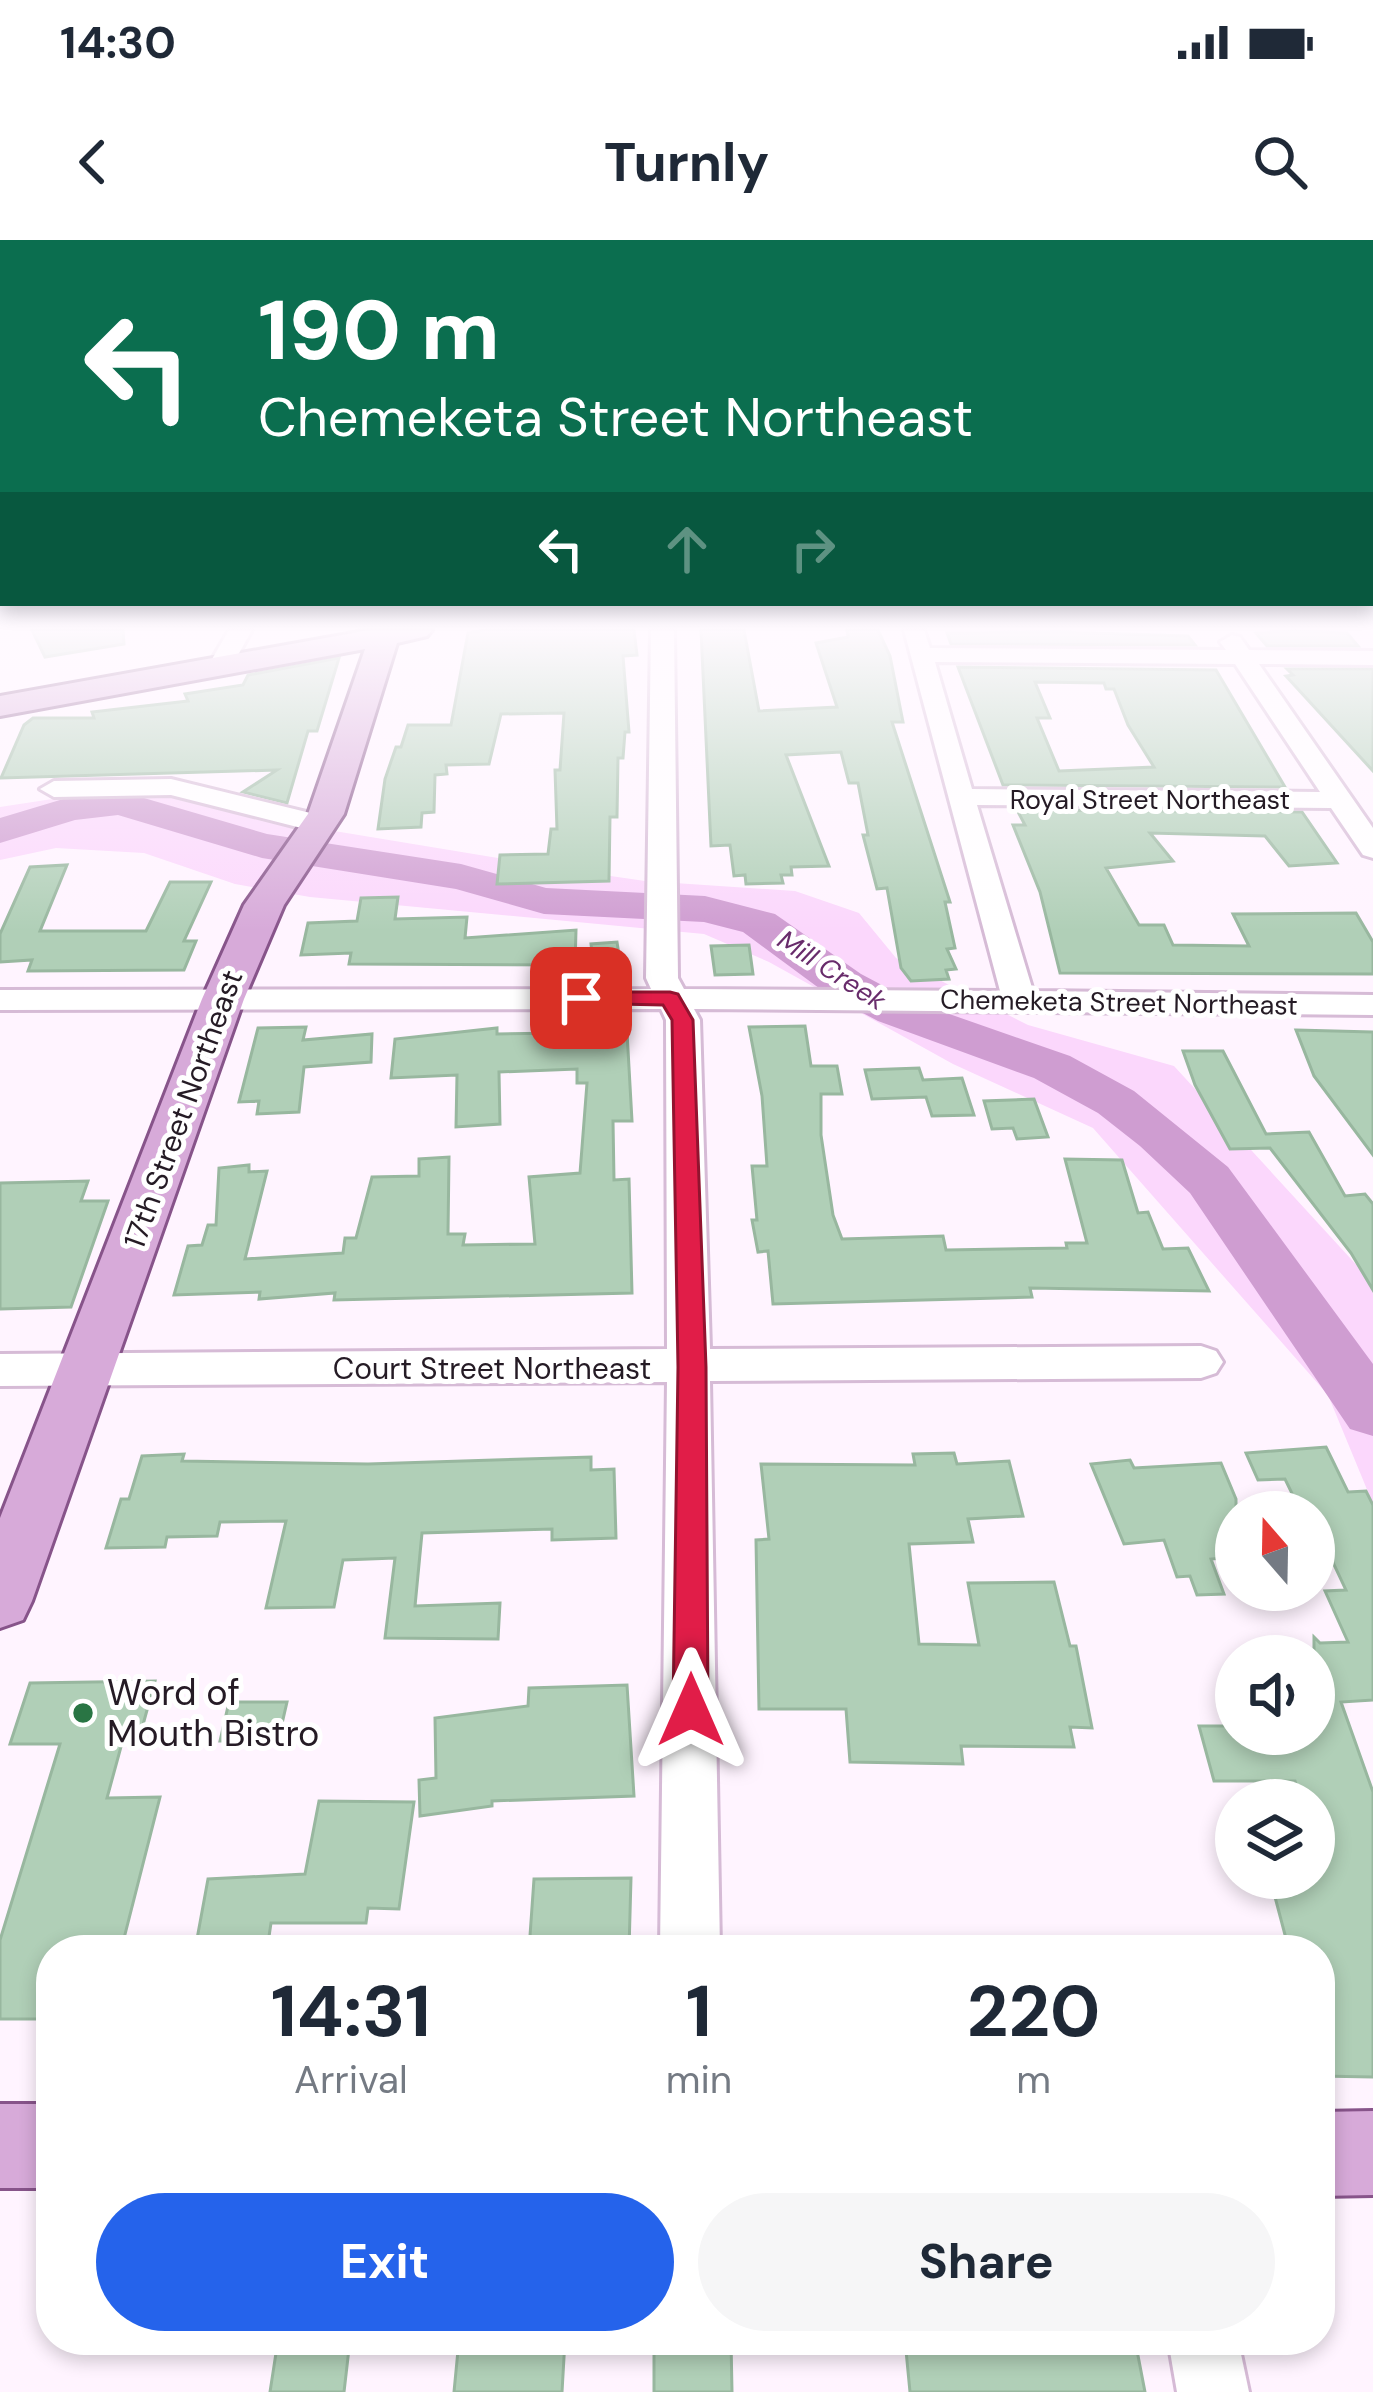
<!DOCTYPE html>
<style>
:root{--surface:#fff;--page:#f6f6f7;--text:#1f2937;--muted:#747a83;--accent:#2563eb}
body{margin:0;font-family:"DM Sans",sans-serif;background:var(--page);color:var(--text);height:100vh;display:flex;flex-direction:column;font-size:45px;white-space:nowrap}
*{box-sizing:border-box;margin:0}
p{font-size:39px;color:var(--muted)}
.icon{flex:none;width:66px;height:66px;fill:none;stroke:currentColor;stroke-width:2;stroke-linecap:round;stroke-linejoin:round}
.map{position:relative;flex:1;overflow:hidden}
.sheet{position:absolute;left:36px;top:1695px;width:1299px;height:420px;display:flex;flex-direction:column;background:var(--surface);border-radius:48px;box-shadow:0 6px 18px #0003}
.sheet>*{flex:none}
.hud{position:absolute;left:0px;top:0px;width:1374px;height:366px;box-shadow:0 6px 18px #0003;background:#0b6e4f;color:#fff;overflow:hidden}
.needle{width:78px;rotate:340deg}
.tools{position:absolute;left:1215px;top:1251px;display:grid;gap:24px}
.tools a{display:grid;place-items:center;width:120px;height:120px;border-radius:50%;background:var(--surface);box-shadow:0 6px 18px #0003;font-size:60px}
.pin{position:absolute;display:grid;place-items:center;width:102px;height:102px;color:#fff;margin:-51px;border-radius:24px;box-shadow:0 6px 18px #0006}
.me{position:absolute;width:132px;margin:-66px;rotate:0deg;stroke-linejoin:round;filter:drop-shadow(0 0 9px #0008)}
.turn{display:flex;align-items:center;gap:42px;height:252px;padding:0 60px;font-size:54px}
.turn .icon{width:156px;height:156px;stroke-width:2.5}
.turn b{display:block;font-size:84px;line-height:102px}
.lanes{display:flex;align-items:center;height:114px;padding:0 60px;background:#0003;justify-content:center;gap:60px;direction:ltr}
.lanes .off{opacity:.35}
.eta{display:flex;justify-content:space-evenly;align-items:center;height:204px;text-align:center}
.eta b{font-size:72px;font-weight:700;line-height:84px}
.action{display:flex;gap:24px;margin-top:auto;padding:24px 60px}
.action a{flex:1;height:138px;border-radius:72px;background:var(--accent);color:#fff;font-size:48px;font-weight:700;line-height:138px;text-align:center}
.action a+a{background:var(--page);color:var(--text)}
.status{display:flex;justify-content:space-between;align-items:center;height:84px;padding:0 60px;background:var(--surface);direction:ltr}
.status svg{height:33px;fill:currentColor}
header{display:flex;justify-content:space-between;align-items:center;height:156px;padding:0 60px;background:var(--surface);font-size:54px;font-weight:700}
.map>svg:first-child{display:block}
.green{fill:#fbd7fc}
.lines{fill:none;stroke-linecap:round;stroke-linejoin:round}
.river{fill:#cf9dd1;fill-rule:evenodd}
.building{fill:#b0cfb7;stroke:#98b79f;stroke-width:3;fill-rule:evenodd}
.minor-casing{stroke:#d6bbd6;stroke-width:6}
.major-casing{stroke:#87548a;stroke-width:6}
.minor{fill:#fff;fill-rule:evenodd}
.major{fill:#d7aad9;fill-rule:evenodd}
.route{fill:#e11d48;stroke:#92132f;stroke-width:3}
.poi-dot{fill:#297544;stroke:#fff;stroke-width:4.5}
.labels{text-anchor:middle;dominant-baseline:central;stroke-width:10;stroke-linejoin:round;paint-order:stroke}
.far-street-label{font-size:27px;fill:#251b25;stroke:#fff}
.far-water-label{font-size:27px;font-style:italic;fill:#682c6b;stroke:#fff}
.street-label{font-size:30px;fill:#251b25;stroke:#fff}
.near-poi-label{font-size:36px;fill:#251b25;stroke:#fff;text-anchor:start}
</style>
<div class="status"><b>14:30</b><svg viewBox="0 0 49 12"><path d="M0 12V9h3v3zM5 12V6h3v6zM10 12V3h3v9zM15 12V0h3v12zM26 1h20v11H26zM47 4h2v5h-2z"/></svg></div>
<header><svg class="icon" aria-label="back" viewBox="0 0 24 24"><path d="M15 5l-7 7 7 7"/></svg>Turnly<svg class="icon" aria-label="search" viewBox="0 0 24 24"><circle cx="10" cy="10" r="6"/><path d="M15 15l6 6"/></svg></header>
<div class="map">
<svg width="1373" height="2152" viewBox="0 0 1373 2152">
<rect width="100%" height="100%" fill="#fff4ff"/>
<polygon class="green" points="165,554 249,577 583,632 645,641 795,651 859,673 896,718 1028,785 1174,826 1373,1043 1373,1264 1328,1155 1093,888 953,824 769,722 704,694 310,657 235,644 144,613 56,608 0,620 0,567 72,556"/>
<g class="lines">
<polygon class="river" points="120,551 267,594 461,624 546,648 705,656 775,674 861,734 912,761 1070,816 1134,851 1228,927 1373,1124 1373,1196 1350,1189 1190,953 1140,906 1098,873 1034,838 878,781 827,754 743,692 704,682 544,674 456,649 262,618 118,575 75,580 0,603 0,578 70,557"/>
</g>
<g class="building">
<polygon points="32,390 123,390 124,404 45,417"/>
<polygon points="485,390 634,390 637,415 623,416 629,492 625,492 623,518 618,518 617,577 610,577 609,641 497,644 500,615 548,614 551,589 557,589 555,530 560,530 564,473 501,474 489,524 446,525 447,534 435,535 434,572 422,573 421,587 378,589 385,539 396,507 401,507 408,485 451,485 468,393"/>
<polygon points="701,390 744,390 759,471 837,467 816,403 848,397 847,390 878,390 890,416 903,482 892,482 950,662 945,662 955,708 947,709 956,729 946,730 949,739 911,741 901,728 887,648 877,649 863,595 868,595 858,543 849,543 841,512 786,515 829,626 791,627 792,635 781,635 783,643 746,644 745,635 734,636 730,605 711,606"/>
<polygon points="1293,391 1347,393 1358,406 1267,406 1256,393"/>
<polygon points="1058,392 1188,396 1195,405 951,404 947,393"/>
<polygon points="339,418 317,491 308,491 287,563 243,552 277,530 1,538 24,485 33,478 94,478 92,472 188,461 185,454 243,445 248,435"/>
<path d="M958,427L1216,430L1285,547L1003,545ZM1035,442L1104,443L1106,449H1114L1128,485L1154,527L1059,531L1037,478H1050Z"/>
<polygon points="1287,429 1373,429 1373,531 1286,436 1293,435"/>
<polygon points="1017,570 1302,572 1337,623 1289,626 1265,596 1150,593 1173,621 1106,628 1139,685 1164,685 1173,705 1249,706 1233,674 1356,673 1373,702 1373,734 1060,733 1040,652 1013,585 1025,585"/>
<polygon points="67,625 40,691 146,691 170,642 211,642 184,701 196,701 184,730 28,731 32,720 0,722 0,694 30,627"/>
<polygon points="398,657 395,679 467,677 465,698 576,690 575,725 349,724 351,713 301,715 308,683 357,681 361,658"/>
<polygon points="617,702 621,728 594,730 591,704"/>
<polygon points="749,705 753,734 715,735 711,706"/>
<polygon points="805,786 811,826 837,826 842,854 821,854 821,895 833,975 842,999 943,996 946,1010 1067,1008 1066,1003 1087,1003 1065,919 1122,920 1138,973 1148,972 1163,1009 1188,1008 1209,1051 1030,1048 1032,1057 773,1064 768,1011 758,1012 752,980 757,980 752,926 767,926 762,856 749,787"/>
<polygon points="306,787 303,800 372,794 371,822 304,827 299,872 257,874 259,861 239,862 258,788"/>
<polygon points="497,788 497,794 627,792 632,881 613,881 614,940 629,939 632,1053 334,1060 335,1053 259,1059 260,1052 174,1055 188,1006 202,1005 208,985 216,985 219,928 249,925 249,932 267,931 245,1019 343,1013 345,998 356,998 372,937 419,936 419,919 449,917 448,994 465,994 463,1005 535,1004 529,937 580,933 587,843 577,843 577,829 499,832 500,884 456,887 457,835 391,838 395,799"/>
<polygon points="1296,790 1373,792 1373,915 1314,836"/>
<polygon points="1183,811 1223,811 1266,894 1309,892 1345,956 1365,954 1373,964 1373,1050 1351,1013 1270,908 1230,909 1195,845"/>
<polygon points="919,828 923,840 962,838 974,875 932,876 926,857 872,859 865,830"/>
<polygon points="1034,859 1048,897 1017,899 1013,888 992,889 984,861"/>
<polygon points="88,941 81,961 108,961 71,1067 0,1069 0,943"/>
<polygon points="1326,1207 1348,1252 1366,1251 1373,1265 1373,1460 1341,1462 1373,1552 1373,1837 1320,1836 1320,1710 1289,1710 1270,1638 1314,1638 1314,1560 1301,1560 1295,1541 1214,1541 1199,1486 1236,1486 1236,1494 1314,1494 1314,1397 1320,1403 1348,1402 1325,1351 1346,1350 1314,1282 1314,1272 1301,1272 1285,1239 1258,1240 1246,1213"/>
<polygon points="954,1213 957,1224 1009,1221 1023,1276 968,1279 973,1302 909,1304 919,1404 979,1405 968,1343 1054,1342 1070,1406 1076,1406 1092,1488 1070,1487 1074,1507 961,1506 963,1524 850,1522 846,1469 759,1469 756,1300 769,1299 761,1224 915,1225 913,1214"/>
<polygon points="184,1214 182,1221 368,1224 591,1217 591,1230 614,1229 616,1298 552,1300 552,1289 422,1293 415,1366 500,1363 498,1399 385,1398 395,1318 343,1320 334,1367 266,1368 286,1281 220,1282 217,1296 167,1297 165,1307 106,1308 121,1259 129,1259 142,1216"/>
<polygon points="1130,1220 1134,1228 1221,1223 1236,1259 1236,1317 1211,1319 1224,1354 1197,1355 1190,1336 1177,1337 1164,1300 1124,1304 1091,1224"/>
<polygon points="155,1441 138,1503 122,1503 107,1558 160,1557 121,1710 51,1710 51,1779 0,1779 0,1700 60,1504 10,1504 30,1443"/>
<polygon points="627,1445 634,1556 492,1561 492,1566 420,1576 419,1540 436,1538 435,1478 528,1466 529,1448"/>
<polygon points="229,1462 287,1462 278,1501 220,1501"/>
<polygon points="319,1561 414,1562 399,1669 368,1668 366,1683 271,1683 267,1710 195,1710 208,1639 305,1634"/>
<polygon points="631,1638 629,1710 529,1710 534,1639"/>
<polygon points="278,2100 350,2100 344,2152 270,2152"/>
<polygon points="459,2100 565,2100 562,2152 454,2152"/>
<polygon points="654,2100 731,2100 732,2152 654,2152"/>
<polygon points="905,2100 1135,2100 1145,2152 910,2152"/>
</g>
<g class="lines">
<defs>
<g id="minor">
<polygon points="229,390 252,390 229,431 211,431 208,426"/>
<path d="M651,390H674L678,738L684,749L1000,751L904,390H924L930,408L1226,410L1220,402L1232,395L1240,397L1249,410L1373,411V425L1259,424L1373,588V618L1363,615L1331,568L977,565L1033,751L1373,755V775L694,769L700,780L710,1109L1201,1106L1216,1111L1223,1122L1216,1133L1201,1138L710,1141L720,1710H660L667,1142L0,1146V1114L667,1109L666,780L661,769L0,770V750L651,749L646,738ZM935,422L1235,424L1320,552L972,549Z"/>
<polygon points="171,539 331,578 335,584 321,593 171,555 54,557 40,549 54,541"/>
<polygon points="1168,2100 1238,2100 1249,2152 1177,2152"/>
</g>
<g id="major">
<polygon points="370,390 432,390 427,396 397,403 344,574 284,665 244,759 32,1361 23,1380 0,1388 0,1278 202,759 244,665 308,574 365,409 0,476 0,456"/>
<rect x="0" y="1864" width="51" height="84"/>
<polygon points="1373,1871 1373,1955 1320,1956 1320,1872"/>
</g>
</defs>
<use href="#minor" class="minor-casing"/>
<use href="#major" class="major-casing"/>
<use href="#minor" class="minor"/>
<use href="#major" class="major"/>
</g>
<linearGradient id="sky" x2="0" y2="1"><stop stop-color="#9eabdf"/><stop offset="0.56" stop-color="#fffaff"/><stop offset="1" stop-color="#fffaff" stop-opacity="0"/></linearGradient>
<rect width="1373" height="691" fill="url(#sky)"/>
<polygon class="route" points="581,752 670,752 678,754 693,780 706,1127 708,1470 703,1481 691,1486 678,1481 673,1470 678,1127 672,780 663,765 573,763 570,758"/>
<circle class="poi-dot" cx="83" cy="1473" r="12"/>
<g class="labels">
<g class="far-street-label">
<text x="1150" y="559">Royal Street Northeast</text>
<text transform="translate(1119 762) rotate(1)">Chemeketa Street Northeast</text>
</g>
<g class="far-water-label">
<text transform="translate(832 730) rotate(33)">Mill Creek</text>
</g>
<g class="street-label">
<text transform="translate(183 869) rotate(-70)">17th Street Northeast</text>
<text x="492" y="1128">Court Street Northeast</text>
</g>
<g class="near-poi-label">
<text x="107" y="1452">Word of<tspan x="107" dy="41">Mouth Bistro</tspan></text>
</g>
</g>
</svg>
<div class="tools">
<a><svg class="needle" viewBox="-14 -14 28 28"><path d="M0-13l5 13h-10z" fill="#e53935"/><path d="M0 13l5-13h-10z" fill="#747a83"/></svg></a>
<a><svg class="icon" aria-label="sound" viewBox="0 0 24 24"><path d="M4 9h4l5-4v14l-5-4H4zM17 9q2 3 0 6"/></svg></a>
<a><svg class="icon" aria-label="layers" viewBox="0 0 24 24"><path d="M12 4l9 5-9 5-9-5zM3 14l9 5 9-5"/></svg></a>
</div>
<div class="pin" style="left:581px;top:758px;background:#d93025"><svg class="icon" aria-label="arrive" viewBox="0 0 24 24"><path d="M6 21V4h12l-3 4 3 4H6"/></svg></div>
<svg class="me" style="left:691px;top:1470px" viewBox="-20 -20 40 40"><path d="M0-17L14 15 0 8-14 15z" fill="#e11d48" stroke="#fff" stroke-width="4"/></svg>
<div class="hud">
<div class="turn"><svg class="icon" aria-label="left" viewBox="0 0 24 24"><path d="M17 20v-9H6M10 6l-5 5 5 5"/></svg><div><b>190 m</b>Chemeketa Street Northeast</div></div>
<div class="lanes"><svg class="icon" aria-label="left" viewBox="0 0 24 24"><path d="M17 20v-9H6M10 6l-5 5 5 5"/></svg><svg class="icon off" aria-label="ahead" viewBox="0 0 24 24"><path d="M12 20V5M6 11l6-6 6 6"/></svg><svg class="icon off" aria-label="right" viewBox="0 0 24 24"><path d="M7 20v-9h11M14 6l5 5-5 5"/></svg></div>
</div>
<section class="sheet">
<div class="eta">
<div><b>14:31</b><p>Arrival</p></div>
<div><b>1</b><p>min</p></div>
<div><b>220</b><p>m</p></div>
</div>
<div class="action"><a>Exit</a><a>Share</a></div>
</section>
</div>
